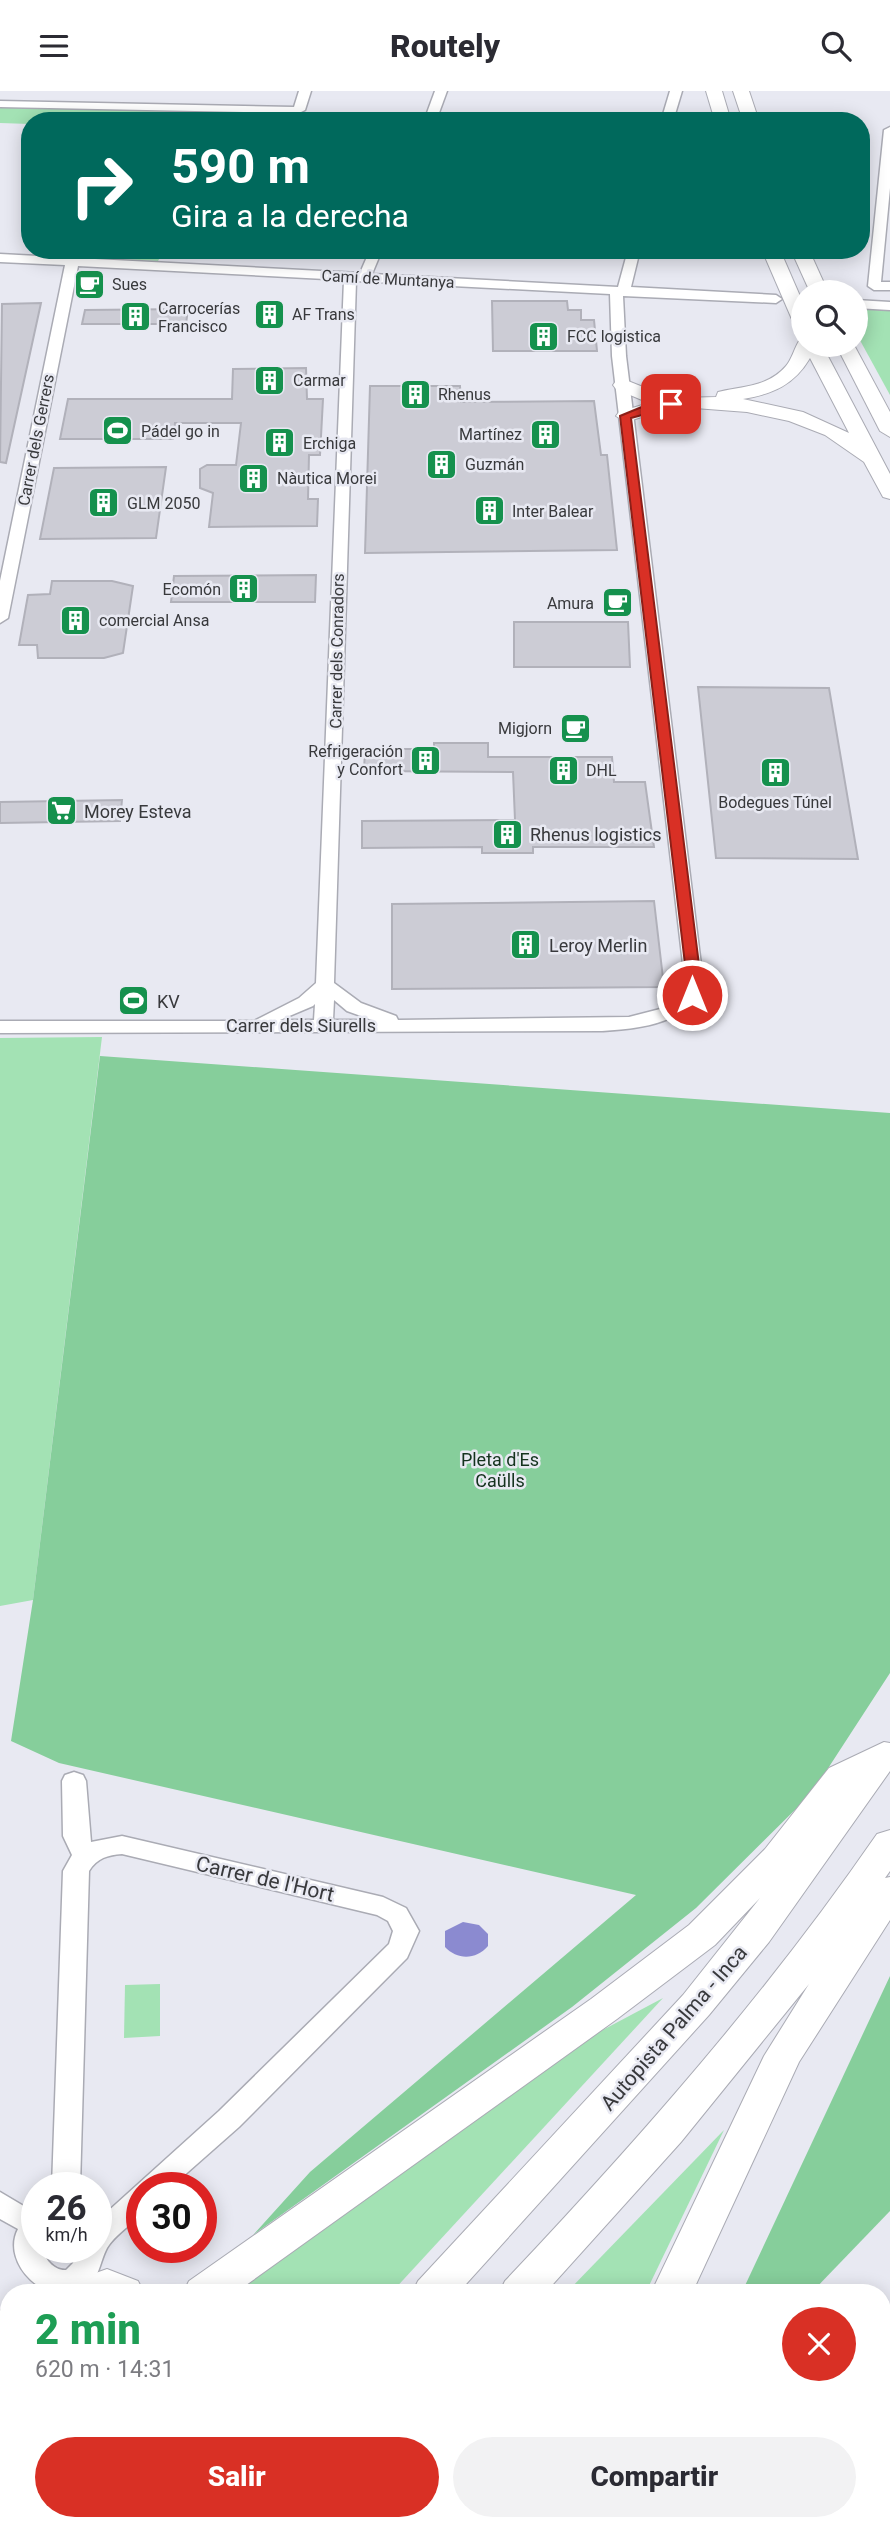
<!DOCTYPE html>
<html lang="es">
<meta charset="utf-8">
<style>
:root{--surface:#fff;--page:#f2f2f3;--text:#2b2b33;--muted:#7c7c81;--accent:#d93025}
body{margin:0;font-family:Roboto,sans-serif;background:var(--page);color:var(--text);height:100vh;display:flex;flex-direction:column;font-size:26px;white-space:nowrap}
*{box-sizing:border-box;margin:0}
p{font-size:23px;color:var(--muted)}
.icon{flex:none;width:38px;height:38px;fill:none;stroke:currentColor;stroke-width:2;stroke-linecap:round;stroke-linejoin:round}
.map{position:relative;flex:1;overflow:hidden}
.panel{position:absolute;left:0px;top:2193px;width:891px;height:247px;display:flex;flex-direction:column;background:var(--surface);border-radius:28px 28px 0 0;box-shadow:0 4px 18px #0003}
.panel>*{flex:none}
.guide{position:absolute;left:21px;top:21px;width:849px;height:147px;border-radius:28px;box-shadow:0 4px 18px #0003;background:#00695c;color:#fff;overflow:hidden}
.controls{position:absolute;left:791px;top:189px;display:grid;gap:14px}
.controls a{display:grid;place-items:center;width:77px;height:77px;border-radius:50%;background:var(--surface);box-shadow:0 4px 18px #0003;font-size:35px}
.speed{position:absolute;left:21px;top:2081px;display:flex;gap:14px;font-size:35px;font-weight:700;text-align:center}
.speed>*{display:grid;place-content:center;width:91px;height:91px;border-radius:50%;background:var(--surface);box-shadow:0 4px 18px #0003;line-height:1}
.speed small{font-size:18px;font-weight:400}
.speed .limit{border:10px solid #d22;background:#fff;color:#111}
.pin{position:absolute;display:grid;place-items:center;width:60px;height:60px;color:#fff;margin:-30px;border-radius:14px;box-shadow:0 4px 10px #0006}
.me{position:absolute;width:77px;margin:-38px;rotate:0deg;stroke-linejoin:round;filter:drop-shadow(0 0 5px #0008)}
.turn{display:flex;align-items:center;gap:24px;height:147px;padding:0 35px;font-size:32px}
.turn .icon{width:91px;height:91px;stroke-width:2.5}
.turn b{display:block;font-size:49px;line-height:60px}
.round{display:grid;place-items:center;flex:none;width:74px;height:74px;border-radius:37px;background:var(--page)}
.summary{display:flex;align-items:center;justify-content:space-between;height:119px;padding:0 35px}
h1{font-size:42px;font-weight:800;line-height:52px;color:#1e9e55}
.button{display:flex;gap:14px;margin-top:auto;padding:14px 35px}
.button a{flex:1;height:80px;border-radius:42px;background:var(--accent);color:#fff;font-size:28px;font-weight:800;line-height:80px;text-align:center}
.button a+a{background:var(--page);color:var(--text)}
header{display:flex;justify-content:space-between;align-items:center;height:91px;padding:0 35px;background:var(--surface);font-size:32px;font-weight:800}
.map>svg:first-child{display:block}
.green{fill:#a3e2b4}
.forest{fill:#86ce9b}
.water{fill:#8b8ad0}
.building{fill:#ccccd5;stroke:#b1b1ba;stroke-width:2}
.lines{fill:none;stroke-linecap:round;stroke-linejoin:round}
.minor-casing{stroke:#aaabb4;stroke-width:3}
.highway-casing{stroke:#aaabb4;stroke-width:2}
.minor{fill:#fff;fill-rule:evenodd}
.highway{fill:#fff;fill-rule:evenodd}
.route{fill:#d93025;stroke:#8d1f18;stroke-width:2}
.labels{text-anchor:middle;dominant-baseline:central;stroke-width:5;stroke-linejoin:round;paint-order:stroke}
.far-street-label{font-size:16px;fill:#38393c;stroke:#e8e9f2}
.far-poi-label{font-size:16px;fill:#38393c;stroke:#e8e9f2;text-anchor:start}
.poi-label{font-size:18px;fill:#38393c;stroke:#e8e9f2;text-anchor:start}
.street-label{font-size:18px;fill:#38393c;stroke:#e8e9f2}
.park-label{font-size:18px;fill:#14331e;stroke:#e8e9f2}
.near-street-label{font-size:21px;fill:#38393c;stroke:#e8e9f2}
</style>
<header><svg class="icon" aria-label="menu" viewBox="0 0 24 24"><path d="M4 6h16M4 12h16M4 18h16"/></svg>Routely<svg class="icon" aria-label="search" viewBox="0 0 24 24"><circle cx="10" cy="10" r="6"/><path d="M15 15l6 6"/></svg></header>
<div class="map">
<svg width="890" height="2439" viewBox="0 0 890 2439">
<rect width="100%" height="100%" fill="#e8e9f2"/>
<g class="green">
<polygon points="0,15 304,22 301,30 30,30 30,33 0,32"/>
<polygon points="107,159 163,161 158,170 102,167"/>
<polygon points="856,217 890,218 890,304 856,242"/>
<polygon points="102,946 33,1509 0,1515 0,947"/>
<polygon points="160,1893 160,1945 124,1947 125,1894"/>
<polygon points="663,1907 392,2201 226,2202 567,1958"/>
<polygon points="724,2039 646,2201 567,2201"/>
<polygon points="439,2431 533,2431 529,2439 454,2439"/>
</g>
<g class="forest">
<polygon points="100,965 890,1022 890,1582 812,1702 696,1817 572,1916 253,2144 310,2081 636,1804 59,1672 11,1650 33,1509"/>
<polygon points="890,1885 890,2120 812,2201 742,2201"/>
<polygon points="67,2431 144,2431 135,2439 59,2439"/>
</g>
<path class="water" d="M463,1831L479,1834L488,1843V1855C476,1869 457,1869 445,1856V1840Z"/>
<g class="building">
<polygon points="492,210 567,210 568,219 581,219 581,229 594,229 597,260 493,260"/>
<polygon points="41,212 6,372 0,371 2,213"/>
<polygon points="188,218 186,233 82,233 85,219"/>
<polygon points="306,277 307,308 323,308 320,364 309,364 308,408 318,408 317,435 209,436 213,402 200,397 200,378 207,374 236,374 241,332 175,332 173,348 60,348 68,308 232,308 233,278"/>
<polygon points="370,295 460,295 461,311 594,310 601,364 607,364 617,459 365,462"/>
<polygon points="166,376 156,447 40,448 54,377"/>
<polygon points="316,484 315,511 171,511 174,485"/>
<polygon points="52,490 112,490 133,495 123,562 104,567 38,567 37,554 19,554 28,504 50,503"/>
<polygon points="514,531 628,531 630,576 514,576"/>
<polygon points="698,596 829,597 858,768 716,767"/>
<polygon points="434,652 488,652 488,666 612,666 614,691 645,691 654,756 533,756 533,762 482,762 482,756 362,757 362,730 515,729 513,681 364,680 365,658 434,658"/>
<polygon points="122,709 120,730 0,732 0,711"/>
<polygon points="654,810 664,896 392,898 392,813"/>
</g>
<g class="lines">
<defs>
<g id="minor">
<polygon points="299,0 311,0 305,19 299,22 0,16 0,10 294,16"/>
<polygon points="435,0 447,0 436,30 424,30"/>
<polygon points="670,0 682,0 673,30 661,30"/>
<polygon points="890,36 890,97 881,191 890,191 890,199 874,199 868,195 884,39"/>
<path d="M370,159H382L372,183L618,196L628,159H640L631,196L776,204L782,208L776,212L623,205L626,265L703,890C689,934 642,937 602,940L0,942V930H254L299,907L316,892L344,189L78,175L8,527L0,532V490L65,174L0,171V163L360,182ZM356,190L610,203L612,265L685,890L681,902L664,917L629,926L398,929L396,925L361,912L334,892ZM334,909L347,920L372,929H333ZM315,913L314,929H280L313,915Z"/>
<polygon points="856,209 890,211 890,219 856,217"/>
<path d="M74,1681L83,1684L86,1690L91,1751L122,1745L383,1806L406,1817L419,1840L407,1867L239,2036L171,2096H142V2124C131,2133 114,2145 107,2157C99,2172 100,2189 83,2198C48,2218 0,2173 18,2138L0,2128V2101L27,2117L37,2118V2156H43C43,2168 55,2180 66,2179L73,2172L79,2156H96V2131L219,2020L389,1853L393,1840L388,1830L377,1824L122,1763C108,1764 97,1767 89,1780L80,2096H52L63,1780L72,1764L63,1745L62,1690L65,1684Z"/>
<polygon points="9,2217 9,2245 0,2248 0,2220"/>
<polygon points="890,2404 890,2438 871,2437 868,2431 882,2431 882,2406"/>
<polygon points="385,2431 423,2431 426,2439 388,2439"/>
</g>
<g id="highway">
<polygon points="706,0 722,0 731,30 715,30"/>
<polygon points="733,0 749,0 759,30 743,30"/>
<polygon points="762,159 780,159 803,212 803,238 794,233"/>
<polygon points="791,159 809,159 828,201 810,201"/>
<path d="M803,249V254H822L890,383V408L883,406L864,371L825,344L789,330L747,321L695,317L651,323L626,331L616,325L619,321L649,312L616,298L613,294L616,290L623,288L653,300L678,303L681,307L716,306L718,301C743,295 768,296 786,275C792,268 794,258 799,250ZM810,267L849,342L803,321L743,308C773,303 794,294 810,267Z"/>
<polygon points="836,254 854,254 890,321 890,346 880,340"/>
<polygon points="884,1651 890,1652 890,1680 769,1851 709,1924 458,2202 412,2202 418,2190 683,1904 760,1807 715,1854 617,1928 235,2202 183,2202 189,2190 591,1908 689,1834 765,1758 829,1677"/>
<path d="M890,1739V1780L885,1787L890,1786V1829L799,1971L692,2202H651L764,1965L809,1893L681,2051L545,2202H499L505,2190C639,2048 766,1904 877,1743Z"/>
<polygon points="107,2178 138,2190 144,2202 90,2202 87,2195 93,2183"/>
<polygon points="174,2431 222,2431 218,2439 170,2439"/>
<polygon points="266,2431 314,2431 310,2439 262,2439"/>
<polygon points="551,2431 595,2431 591,2439 547,2439"/>
</g>
</defs>
<use href="#minor" class="minor-casing"/>
<use href="#highway" class="highway-casing"/>
<use href="#minor" class="minor"/>
<use href="#highway" class="highway"/>
</g>
<polygon class="route" points="671,310 676,313 675,315 631,327 701,890 699,904 692,909 685,904 687,890 620,325 649,313"/>
<defs>
<symbol id="cafe-square" viewBox="-11 -11 22 22"><rect x="-9" y="-9" width="18" height="18" rx="4" fill="#15914d" stroke="#e8e9f2"/><path d="M-5.5-4.5H6V0H3Q3 3.5 0 3.5H-2.5Q-5.5 3.5-5.5 0ZM3-3.2v2h1.7v-2ZM-6 4.5H4V6H-6Z" fill="#fff"/></symbol>
<symbol id="building-square" viewBox="-11 -11 22 22"><rect x="-9" y="-9" width="18" height="18" rx="4" fill="#15914d" stroke="#e8e9f2"/><path d="M-4-6H4V6H1V3H-1V6H-4ZM-2.5-4.3h1.7v1.8h-1.7ZM.8-4.3h1.7v1.8H.8ZM-2.5-1h1.7V.8h-1.7ZM.8-1h1.7V.8H.8Z" fill="#fff"/></symbol>
<symbol id="stadium-square" viewBox="-11 -11 22 22"><rect x="-9" y="-9" width="18" height="18" rx="4" fill="#15914d" stroke="#e8e9f2"/><path d="M0-5a6.5 5 0 1 0 0 10a6.5 5 0 1 0 0-10ZM-3.5-1.8h7v3.6h-7Z" fill="#fff"/></symbol>
<symbol id="supermarket-square" viewBox="-11 -11 22 22"><rect x="-9" y="-9" width="18" height="18" rx="4" fill="#15914d" stroke="#e8e9f2"/><path d="M-6-5.5h2.5l.6 2H6L4.5 2H-2.5L-4.4-4H-6ZM-1.5 3.2a1.3 1.3 0 1 0 .1 0ZM3 3.2a1.3 1.3 0 1 0 .1 0Z" fill="#fff"/></symbol>
</defs>
<g fill-rule="evenodd">
<use href="#cafe-square" x="72" y="176" width="35" height="35"/>
<use href="#building-square" x="252" y="206" width="35" height="35"/>
<use href="#building-square" x="118" y="208" width="35" height="35"/>
<use href="#building-square" x="526" y="228" width="35" height="35"/>
<use href="#building-square" x="252" y="272" width="35" height="35"/>
<use href="#building-square" x="398" y="286" width="35" height="35"/>
<use href="#stadium-square" x="100" y="322" width="35" height="35"/>
<use href="#building-square" x="528" y="326" width="35" height="35"/>
<use href="#building-square" x="262" y="334" width="35" height="35"/>
<use href="#building-square" x="424" y="356" width="35" height="35"/>
<use href="#building-square" x="236" y="370" width="35" height="35"/>
<use href="#building-square" x="86" y="394" width="35" height="35"/>
<use href="#building-square" x="472" y="402" width="35" height="35"/>
<use href="#building-square" x="226" y="480" width="35" height="35"/>
<use href="#cafe-square" x="600" y="494" width="35" height="35"/>
<use href="#building-square" x="58" y="512" width="35" height="35"/>
<use href="#cafe-square" x="558" y="620" width="35" height="35"/>
<use href="#building-square" x="408" y="652" width="35" height="35"/>
<use href="#building-square" x="546" y="662" width="35" height="35"/>
<use href="#building-square" x="758" y="664" width="35" height="35"/>
<use href="#supermarket-square" x="44" y="702" width="35" height="35"/>
<use href="#building-square" x="490" y="726" width="35" height="35"/>
<use href="#building-square" x="508" y="836" width="35" height="35"/>
<use href="#stadium-square" x="116" y="892" width="35" height="35"/>
</g>
<g class="labels">
<g class="far-street-label">
<text transform="translate(388 188) rotate(3)">Camí de Muntanya</text>
<text transform="translate(36 349) rotate(-79)">Carrer dels Gerrers</text>
<text transform="translate(337 560) rotate(-89)">Carrer dels Conradors</text>
</g>
<g class="far-poi-label">
<text x="112" y="193">Sues</text>
<text x="158" y="217">Carrocerías<tspan x="158" dy="18">Francisco</tspan></text>
<text x="292" y="223">AF Trans</text>
<text x="567" y="245">FCC logistica</text>
<text x="293" y="289">Carmar</text>
<text x="438" y="303">Rhenus</text>
<text x="141" y="340">Pádel go in</text>
<text x="522" y="343" text-anchor="end">Martínez</text>
<text x="303" y="352">Erchiga</text>
<text x="465" y="373">Guzmán</text>
<text x="277" y="387">Nàutica Morei</text>
<text x="127" y="412">GLM 2050</text>
<text x="512" y="420">Inter Balear</text>
<text x="221" y="498" text-anchor="end">Ecomón</text>
<text x="594" y="512" text-anchor="end">Amura</text>
<text x="99" y="529">comercial Ansa</text>
<text x="552" y="637" text-anchor="end">Migjorn</text>
<text x="403" y="660" text-anchor="end">Refrigeración<tspan x="403" dy="18">y Confort</tspan></text>
<text x="586" y="679">DHL</text>
<text x="775" y="711" text-anchor="middle">Bodegues Túnel</text>
</g>
<g class="poi-label">
<text x="84" y="720">Morey Esteva</text>
<text x="530" y="743">Rhenus logistics</text>
<text x="549" y="854">Leroy Merlin</text>
<text x="157" y="910">KV</text>
</g>
<g class="street-label">
<text x="301" y="934">Carrer dels Siurells</text>
</g>
<g class="park-label">
<text x="500" y="1368">Pleta d'Es<tspan x="500" dy="21">Caülls</tspan></text>
</g>
<g class="near-street-label">
<text transform="translate(265 1788) rotate(13)">Carrer de l'Hort</text>
<text transform="translate(674 1937) rotate(-49)">Autopista Palma - Inca</text>
</g>
</g>
</svg>
<div class="controls">
<a><svg class="icon" aria-label="search" viewBox="0 0 24 24"><circle cx="10" cy="10" r="6"/><path d="M15 15l6 6"/></svg></a>
</div>
<div class="speed"><div>26<small>km/h</small></div><div class="limit">30</div></div>
<div class="pin" style="left:671px;top:313px;background:#d93025"><svg class="icon" aria-label="arrive" viewBox="0 0 24 24"><path d="M6 21V4h12l-3 4 3 4H6"/></svg></div>
<svg class="me" style="left:692px;top:904px" viewBox="-20 -20 40 40"><circle r="17" fill="#d93025" stroke="#fff" stroke-width="3"/><path d="M0-11L8 9 0 5-8 9z" fill="#fff"/></svg>
<div class="guide">
<div class="turn"><svg class="icon" aria-label="right" viewBox="0 0 24 24"><path d="M7 20v-9h11M14 6l5 5-5 5"/></svg><div><b>590 m</b>Gira a la derecha</div></div>
</div>
<section class="panel">
<div class="summary"><div><h1>2 min</h1><p>620 m · 14:31</p></div><a class="round" style="background:#d93025;color:#fff"><svg class="icon" aria-label="close" viewBox="0 0 24 24"><path d="M6 6l12 12M18 6L6 18"/></svg></a></div>
<div class="button"><a>Salir</a><a>Compartir</a></div>
</section>
</div>
